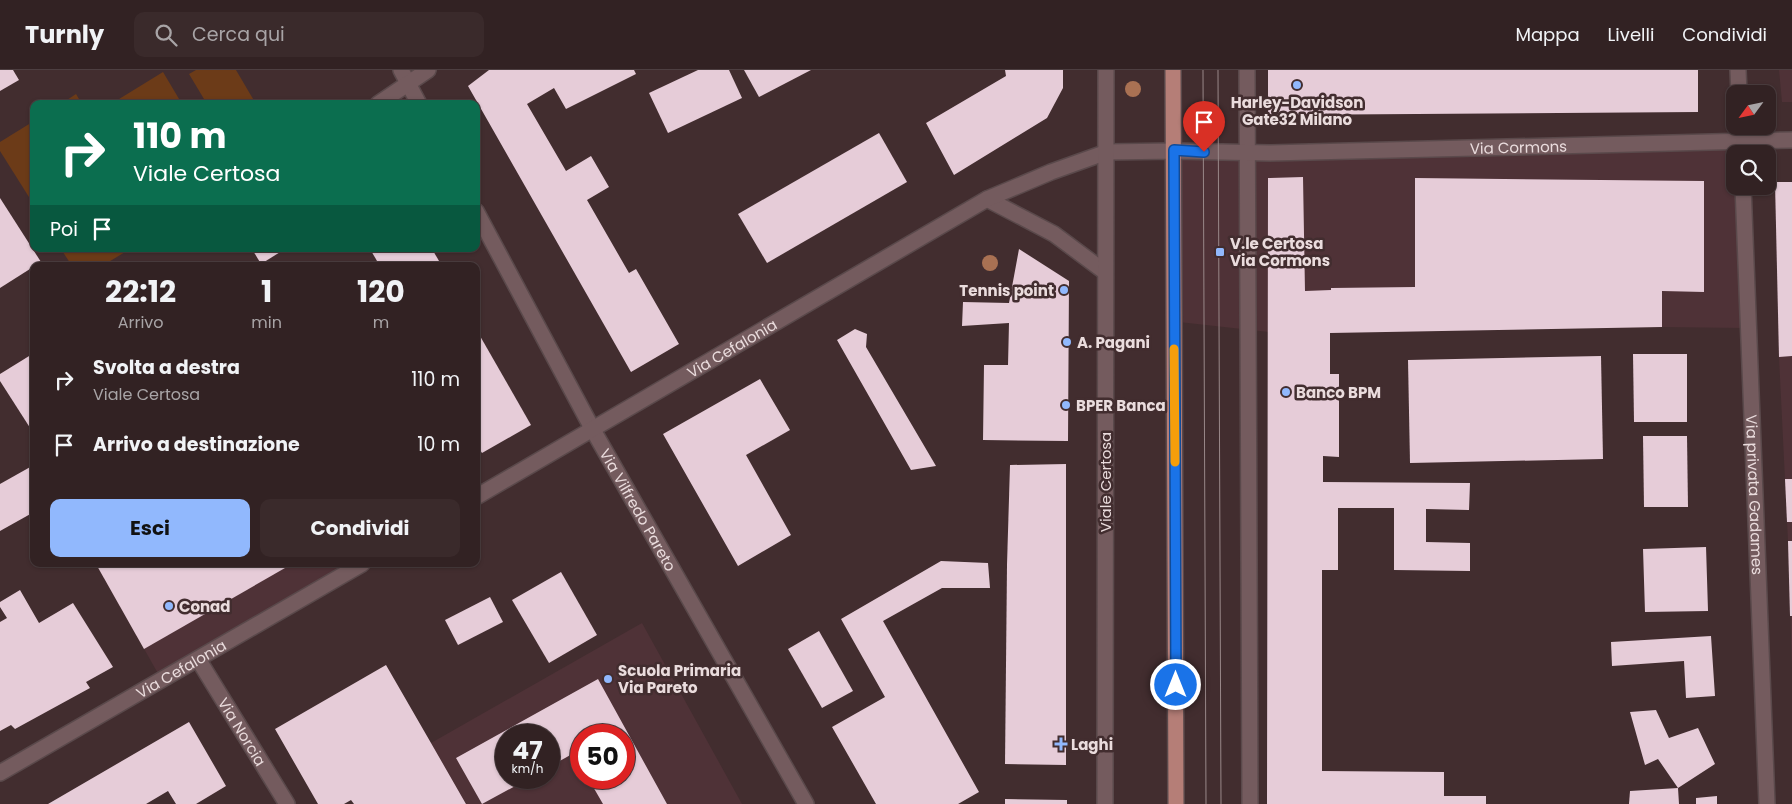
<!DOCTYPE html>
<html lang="it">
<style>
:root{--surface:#322223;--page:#3a2a2b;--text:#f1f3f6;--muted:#a8a4a6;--line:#4d3f41;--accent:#91b8fd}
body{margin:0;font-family:Poppins,sans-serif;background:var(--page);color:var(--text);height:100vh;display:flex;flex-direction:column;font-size:19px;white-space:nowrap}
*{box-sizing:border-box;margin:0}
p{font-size:16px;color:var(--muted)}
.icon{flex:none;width:28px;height:28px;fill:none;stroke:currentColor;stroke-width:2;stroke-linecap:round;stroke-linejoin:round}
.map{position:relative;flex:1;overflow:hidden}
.sheet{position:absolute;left:30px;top:192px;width:450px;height:305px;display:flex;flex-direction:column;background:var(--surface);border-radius:10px;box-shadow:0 1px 4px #0004,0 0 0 1px var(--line)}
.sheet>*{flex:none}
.banner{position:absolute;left:30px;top:30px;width:450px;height:152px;border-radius:10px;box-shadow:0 1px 4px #0004,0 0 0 1px var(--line);background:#0b6e4f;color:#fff;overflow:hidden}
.needle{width:32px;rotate:237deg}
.tools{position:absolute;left:1726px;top:15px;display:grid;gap:10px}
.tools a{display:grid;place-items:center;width:50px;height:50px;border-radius:10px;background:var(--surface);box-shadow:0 1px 4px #0004,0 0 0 1px var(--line);font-size:25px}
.speed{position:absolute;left:495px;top:654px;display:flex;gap:10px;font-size:25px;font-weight:700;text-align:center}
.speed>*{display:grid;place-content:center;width:65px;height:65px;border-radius:50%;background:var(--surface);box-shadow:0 1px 4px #0004,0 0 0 1px var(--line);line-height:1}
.speed small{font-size:12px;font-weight:400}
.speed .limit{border:8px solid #d22;background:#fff;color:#111}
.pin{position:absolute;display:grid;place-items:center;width:42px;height:42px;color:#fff;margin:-51px -21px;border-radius:50% 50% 50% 0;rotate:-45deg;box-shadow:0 0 5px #0007}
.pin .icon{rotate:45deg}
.me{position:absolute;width:55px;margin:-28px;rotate:0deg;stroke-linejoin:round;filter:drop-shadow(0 0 4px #0008)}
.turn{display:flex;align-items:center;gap:18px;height:105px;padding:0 20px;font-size:22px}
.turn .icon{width:65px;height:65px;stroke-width:2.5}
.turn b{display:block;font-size:35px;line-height:42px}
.then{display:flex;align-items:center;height:48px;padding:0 20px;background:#0003;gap:10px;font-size:19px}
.eta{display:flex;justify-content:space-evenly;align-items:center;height:85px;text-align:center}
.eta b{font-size:30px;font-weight:700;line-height:35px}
.cta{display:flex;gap:10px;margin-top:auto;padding:10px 20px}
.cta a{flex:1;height:58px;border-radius:10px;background:var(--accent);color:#111;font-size:20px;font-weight:700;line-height:58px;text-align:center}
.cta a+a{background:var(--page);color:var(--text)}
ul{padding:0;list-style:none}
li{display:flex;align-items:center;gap:15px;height:65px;padding:0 20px}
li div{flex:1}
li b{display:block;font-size:19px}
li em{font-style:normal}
header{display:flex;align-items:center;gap:30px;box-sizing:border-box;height:70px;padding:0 25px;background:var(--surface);border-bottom:1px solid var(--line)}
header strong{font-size:24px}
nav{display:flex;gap:28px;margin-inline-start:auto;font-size:18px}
.search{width:350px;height:45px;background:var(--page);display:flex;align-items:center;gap:12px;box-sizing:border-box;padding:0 18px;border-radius:10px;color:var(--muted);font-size:19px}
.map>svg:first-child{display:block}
.built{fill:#4f3237;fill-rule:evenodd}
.green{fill:#6c3b18}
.building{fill:#e6ccd8}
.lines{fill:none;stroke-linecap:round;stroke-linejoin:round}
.minor-casing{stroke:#5a494b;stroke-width:18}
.major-casing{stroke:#5a494b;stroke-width:18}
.minor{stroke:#745b5e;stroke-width:15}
.major{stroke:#b57e77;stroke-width:15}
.tram{stroke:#998889;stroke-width:1}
.tree{fill:#a97153}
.route-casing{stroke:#114b97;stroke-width:12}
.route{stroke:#1a73e8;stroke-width:9}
.slow{stroke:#f59e0b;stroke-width:9}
.poi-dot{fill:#91b8fd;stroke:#422d2f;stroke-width:2}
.labels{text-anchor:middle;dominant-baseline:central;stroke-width:5;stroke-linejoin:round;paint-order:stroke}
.poi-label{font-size:15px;font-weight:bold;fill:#eadcdd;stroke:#422d2f;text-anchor:start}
.street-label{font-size:15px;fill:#eadcdd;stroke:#422d2f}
</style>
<header>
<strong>Turnly</strong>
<div class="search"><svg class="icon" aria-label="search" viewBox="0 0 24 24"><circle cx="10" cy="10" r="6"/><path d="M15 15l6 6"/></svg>Cerca qui</div>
<nav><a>Mappa</a><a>Livelli</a><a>Condividi</a></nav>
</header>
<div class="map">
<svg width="1792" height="734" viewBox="0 0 1792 734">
<rect width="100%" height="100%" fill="#422d2f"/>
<g class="built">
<polygon points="1779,0 1792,0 1792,32 1782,32"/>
<polygon points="1738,74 1735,84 1735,116 1740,116 1745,258 1662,257 1269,262 1179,252 1177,83"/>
<polygon points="1775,112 1792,112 1792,599 1788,471 1779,287"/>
<polygon points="96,494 353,494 160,607"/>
<path d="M642,553L742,734H466L431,673ZM506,665H549V708H506ZM581,665H624V708H581Z"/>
</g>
<g class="green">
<polygon points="196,0 236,0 256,34 207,34 189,4"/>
<polygon points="163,2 182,34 111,34"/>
<polygon points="76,24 82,34 61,34"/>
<polygon points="34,51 34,135 0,81 0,72"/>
<polygon points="61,179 130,179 102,196 72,196"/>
</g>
<g class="building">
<polygon points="0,0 13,0 19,10 0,21"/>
<polygon points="489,0 634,0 636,4 566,39 554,18 527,34 566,101 591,86 609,117 587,130 629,203 636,199 679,274 631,302 468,16"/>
<polygon points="698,0 729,0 742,28 668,63 649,23"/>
<polygon points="744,0 811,0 759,27"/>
<polygon points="1005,0 1063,0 1063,18 1047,48 954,105 926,53 1006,6"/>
<polygon points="1268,0 1698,0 1698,42 1268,45"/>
<polygon points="879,63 907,112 767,193 738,144"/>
<polygon points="1303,107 1305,221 1331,220 1331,218 1415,217 1415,108 1704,111 1704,222 1662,221 1662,257 1330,263 1330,304 1339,304 1339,387 1323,386 1323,412 1470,413 1469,440 1426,439 1426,472 1470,473 1470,501 1394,500 1394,438 1338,438 1338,500 1322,500 1322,701 1444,702 1444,726 1486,726 1486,734 1267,734 1268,108"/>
<polygon points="1775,112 1792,112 1792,286 1779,287"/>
<polygon points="0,128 41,192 0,218"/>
<polygon points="252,179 285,179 261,194"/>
<polygon points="370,179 432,179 442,196 380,196"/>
<polygon points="1019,179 1069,211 1068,371 983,370 984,295 1008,295 1009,253 962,256 963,232 1009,233"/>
<polygon points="476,259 531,355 482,383 476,374"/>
<polygon points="855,259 867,264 866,277 936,396 911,400 837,270"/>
<polygon points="34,283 34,364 0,311 0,304"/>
<polygon points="1633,284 1687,284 1687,352 1634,352"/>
<polygon points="1601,286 1603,389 1410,393 1408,290"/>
<polygon points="760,309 790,360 746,385 791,465 738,496 663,364"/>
<polygon points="1643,366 1687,366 1688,437 1644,437"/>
<polygon points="1066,394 1066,695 1005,694 1007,495 1010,395"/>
<polygon points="32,396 34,400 34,442 0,461 0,414"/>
<polygon points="1785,409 1792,409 1792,452 1787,452"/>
<polygon points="1788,471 1792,471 1792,546 1790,546"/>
<polygon points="1706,477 1708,541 1645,542 1643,479"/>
<polygon points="941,491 988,493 990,518 942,518 883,551 979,722 958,734 876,734 832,657 885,627 841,549"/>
<polygon points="96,494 292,494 144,579"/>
<polygon points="561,502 597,565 549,593 512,530"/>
<polygon points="20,520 39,553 73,533 113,597 86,612 90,618 15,659 11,655 0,661 0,552 7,548 0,537 0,532"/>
<polygon points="490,527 503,552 458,575 445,550"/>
<polygon points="819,561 853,621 822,638 788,579"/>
<polygon points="1711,566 1715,626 1686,628 1684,591 1612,596 1611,572"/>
<polygon points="386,595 431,673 466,734 354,734 351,730 344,734 318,734 275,659"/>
<polygon points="598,609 667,734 603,734 588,708 624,708 624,665 581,665 581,696 574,683 549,697 549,665 506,665 506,708 530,708 482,734 456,688"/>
<polygon points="1656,640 1669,668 1698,658 1715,694 1678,718 1658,689 1645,695 1630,642"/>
<polygon points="189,652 226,716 196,734 176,734 168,721 146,734 48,734"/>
<polygon points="1678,718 1679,734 1629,734 1630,721"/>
<polygon points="1717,726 1717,734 1696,734 1696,728"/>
<polygon points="1005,729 1067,730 1067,734 1005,734"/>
</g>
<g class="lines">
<defs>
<g id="minor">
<polyline points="401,0 419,34"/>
<polyline points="1247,0 1250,734"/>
<polyline points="1738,0 1739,24"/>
<polyline points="378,34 428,0"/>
<polyline points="1740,56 1742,84"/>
<path id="s1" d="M1743,116L1767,734"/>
<polyline points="987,129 1054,164 1105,202"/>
<path id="s2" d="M476,141L593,360L806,734"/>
<path id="s3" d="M476,427L987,129L1051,102L1107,82L1174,81L1270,83L1792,70"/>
<path id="s4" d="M198,589L287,734"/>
<path id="s5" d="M0,703L362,494"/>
<polyline points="1105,734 1106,0"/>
</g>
<polyline id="major" points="1173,0 1176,734"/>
</defs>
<use href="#minor" class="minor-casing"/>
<use href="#major" class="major-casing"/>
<use href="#minor" class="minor"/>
<use href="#major" class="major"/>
<g class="tram">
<polyline points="1203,0 1206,734"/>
<polyline points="1218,0 1221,734"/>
</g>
</g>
<g class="tree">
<circle cx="1133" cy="19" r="8"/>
<circle cx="990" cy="193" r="8"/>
</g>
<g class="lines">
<defs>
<polyline id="route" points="1176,615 1174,80 1204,82"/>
</defs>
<use href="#route" class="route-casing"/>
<use href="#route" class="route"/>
<polyline class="slow" points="1174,279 1175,392"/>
</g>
<g class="poi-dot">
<circle cx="1297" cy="15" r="5"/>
<rect x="1215" y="177" width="10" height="10" rx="2.5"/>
<circle cx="1064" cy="220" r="5"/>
<circle cx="1067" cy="272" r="5"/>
<circle cx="1286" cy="322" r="5"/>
<circle cx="1066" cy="335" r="5"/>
<circle cx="169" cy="536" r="5"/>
<circle cx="608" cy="609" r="5"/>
<path d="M1058.5 666.5h5v5h5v5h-5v5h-5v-5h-5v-5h5z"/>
</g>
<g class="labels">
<g class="poi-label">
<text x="1297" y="32" text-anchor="middle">Harley-Davidson<tspan x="1297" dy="17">Gate32 Milano</tspan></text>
<text x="1230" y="173">V.le Certosa<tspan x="1230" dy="17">Via Cormons</tspan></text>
<text x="1054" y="220" text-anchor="end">Tennis point</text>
<text x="1077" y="272">A. Pagani</text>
<text x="1296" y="322">Banco BPM</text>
<text x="1076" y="335">BPER Banca</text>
<text x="179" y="536">Conad</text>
<text x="618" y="600">Scuola Primaria<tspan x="618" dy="17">Via Pareto</tspan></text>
<text x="1071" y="674">Laghi</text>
</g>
<g class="street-label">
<text stroke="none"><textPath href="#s3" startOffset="1132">Via Cormons</textPath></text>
<text stroke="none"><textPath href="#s3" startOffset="296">Via Cefalonia</textPath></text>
<text transform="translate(1105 412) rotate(-90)">Viale Certosa</text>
<text stroke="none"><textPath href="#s1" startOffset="309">Via privata Gadames</textPath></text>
<text stroke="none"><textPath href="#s2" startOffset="340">Via Vilfredo Pareto</textPath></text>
<text stroke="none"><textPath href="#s5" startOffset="209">Via Cefalonia</textPath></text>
<text stroke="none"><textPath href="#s4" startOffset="85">Via Norcia</textPath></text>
</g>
</g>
</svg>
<div class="tools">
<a><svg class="needle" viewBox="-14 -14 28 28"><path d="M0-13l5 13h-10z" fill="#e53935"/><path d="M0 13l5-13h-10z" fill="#a8a4a6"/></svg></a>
<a><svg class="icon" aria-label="search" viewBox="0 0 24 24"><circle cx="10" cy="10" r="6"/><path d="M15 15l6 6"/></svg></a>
</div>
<div class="speed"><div>47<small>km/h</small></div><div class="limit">50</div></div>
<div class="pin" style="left:1204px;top:82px;background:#d93025"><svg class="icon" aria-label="arrive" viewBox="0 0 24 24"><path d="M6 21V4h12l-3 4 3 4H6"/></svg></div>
<svg class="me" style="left:1176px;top:615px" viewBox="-20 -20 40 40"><circle r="17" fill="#1a73e8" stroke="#fff" stroke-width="3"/><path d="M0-11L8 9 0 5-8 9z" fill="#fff"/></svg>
<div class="banner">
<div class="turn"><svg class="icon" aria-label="right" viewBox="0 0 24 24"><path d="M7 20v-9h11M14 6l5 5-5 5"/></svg><div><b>110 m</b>Viale Certosa</div></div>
<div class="then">Poi<svg class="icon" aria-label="arrive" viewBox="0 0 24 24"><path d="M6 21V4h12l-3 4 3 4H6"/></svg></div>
</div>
<section class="sheet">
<div class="eta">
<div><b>22:12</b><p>Arrivo</p></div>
<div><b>1</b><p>min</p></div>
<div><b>120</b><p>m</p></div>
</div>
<ul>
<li><svg class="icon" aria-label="right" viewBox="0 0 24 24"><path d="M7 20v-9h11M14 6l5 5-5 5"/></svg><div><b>Svolta a destra</b><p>Viale Certosa</p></div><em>110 m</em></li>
<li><svg class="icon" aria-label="arrive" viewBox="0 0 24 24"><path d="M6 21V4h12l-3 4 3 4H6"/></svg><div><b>Arrivo a destinazione</b></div><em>10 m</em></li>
</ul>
<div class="cta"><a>Esci</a><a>Condividi</a></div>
</section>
</div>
